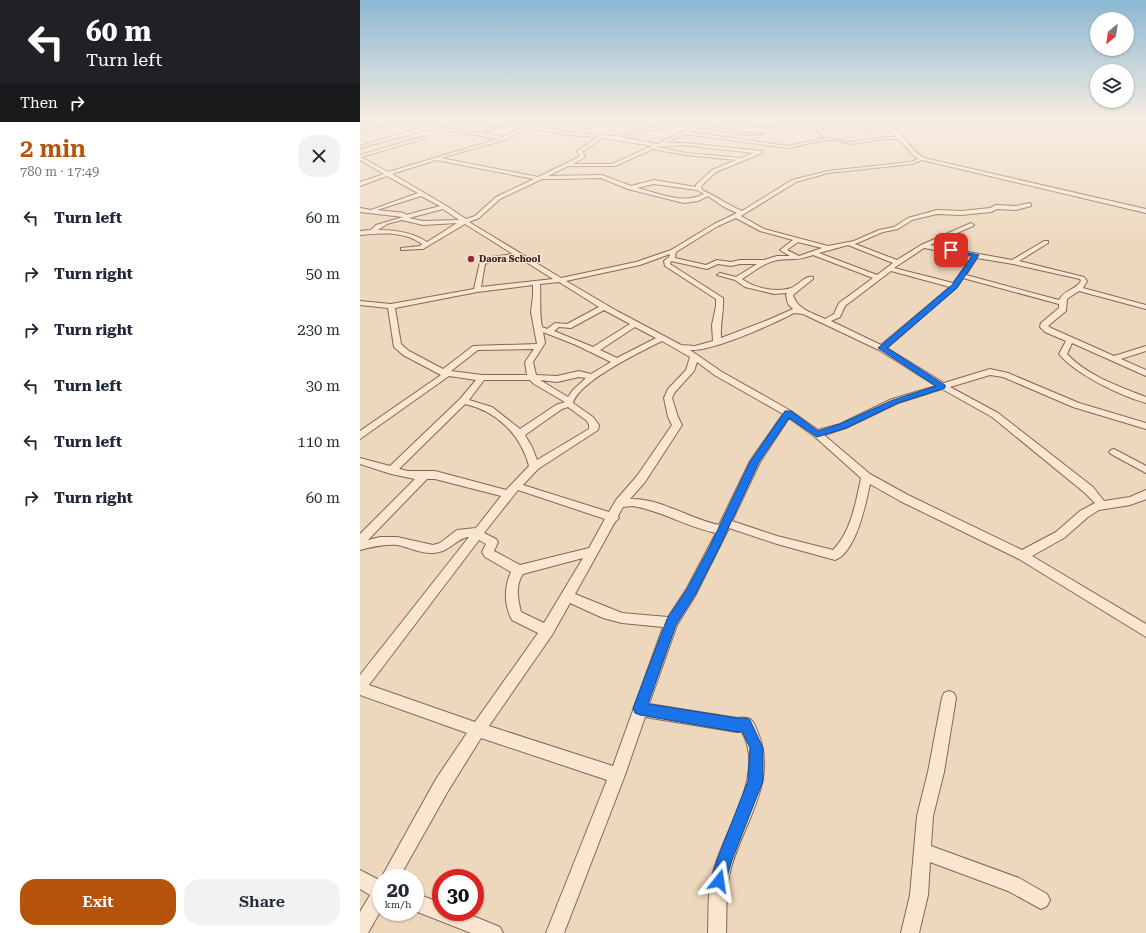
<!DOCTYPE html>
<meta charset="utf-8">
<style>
:root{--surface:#fff;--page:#f2f2f3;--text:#1f2937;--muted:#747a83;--accent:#b45309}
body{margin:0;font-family:"Roboto Serif",serif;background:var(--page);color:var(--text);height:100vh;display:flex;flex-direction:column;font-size:15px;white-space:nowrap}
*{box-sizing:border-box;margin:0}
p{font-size:13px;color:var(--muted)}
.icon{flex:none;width:22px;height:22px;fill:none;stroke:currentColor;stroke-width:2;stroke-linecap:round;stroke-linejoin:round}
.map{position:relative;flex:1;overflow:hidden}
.side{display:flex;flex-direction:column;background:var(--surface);width:360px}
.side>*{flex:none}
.hud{background:#202124;color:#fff;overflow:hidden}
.needle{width:26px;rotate:209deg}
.fabs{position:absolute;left:730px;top:12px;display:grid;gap:8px}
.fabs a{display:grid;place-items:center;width:44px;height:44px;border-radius:50%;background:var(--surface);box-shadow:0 1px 3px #0004;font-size:20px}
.speed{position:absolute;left:12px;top:869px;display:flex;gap:8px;font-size:20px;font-weight:700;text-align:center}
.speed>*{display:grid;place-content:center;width:52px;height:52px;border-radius:50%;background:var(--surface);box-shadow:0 1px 3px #0004;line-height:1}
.speed small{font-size:10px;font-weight:400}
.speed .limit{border:6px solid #d22;background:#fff;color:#111}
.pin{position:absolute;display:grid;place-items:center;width:34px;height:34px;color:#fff;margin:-17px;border-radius:8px;box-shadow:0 2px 6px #0006}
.me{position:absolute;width:44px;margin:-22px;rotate:15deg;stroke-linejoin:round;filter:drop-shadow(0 0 3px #0008)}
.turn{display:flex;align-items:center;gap:14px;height:84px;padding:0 20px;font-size:18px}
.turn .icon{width:52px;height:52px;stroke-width:2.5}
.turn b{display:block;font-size:28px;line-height:34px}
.then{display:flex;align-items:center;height:38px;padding:0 20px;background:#0003;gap:8px;font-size:15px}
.round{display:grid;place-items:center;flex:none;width:42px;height:42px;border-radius:16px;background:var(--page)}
.head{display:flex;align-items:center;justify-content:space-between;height:68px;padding:0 20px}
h1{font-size:24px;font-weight:600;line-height:30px;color:var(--accent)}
.button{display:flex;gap:8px;margin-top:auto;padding:8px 20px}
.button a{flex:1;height:46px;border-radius:16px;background:var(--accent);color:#fff;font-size:16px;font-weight:600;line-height:46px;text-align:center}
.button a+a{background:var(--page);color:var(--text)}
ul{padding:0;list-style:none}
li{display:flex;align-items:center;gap:12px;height:56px;padding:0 20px}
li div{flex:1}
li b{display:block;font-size:15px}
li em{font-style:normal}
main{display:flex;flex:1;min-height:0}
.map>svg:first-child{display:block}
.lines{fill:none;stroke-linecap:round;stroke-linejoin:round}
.minor-casing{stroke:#856756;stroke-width:2}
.minor{fill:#f9e6d0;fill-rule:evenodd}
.route{fill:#1a73e8;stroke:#114b97}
.poi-dot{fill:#94273a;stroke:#f5e3cd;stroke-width:1.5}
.labels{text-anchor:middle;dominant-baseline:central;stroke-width:3;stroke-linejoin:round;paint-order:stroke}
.far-poi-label{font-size:9px;font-weight:bold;fill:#35231b;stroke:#f5e3cd;text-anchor:start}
</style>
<main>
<section class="side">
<div class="hud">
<div class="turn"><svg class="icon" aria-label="left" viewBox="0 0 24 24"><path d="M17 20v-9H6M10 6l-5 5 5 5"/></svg><div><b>60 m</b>Turn left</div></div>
<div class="then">Then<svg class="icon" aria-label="right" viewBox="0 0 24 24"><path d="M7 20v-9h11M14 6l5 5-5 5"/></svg></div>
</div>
<div class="head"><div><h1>2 min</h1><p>780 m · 17:49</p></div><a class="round"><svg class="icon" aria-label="close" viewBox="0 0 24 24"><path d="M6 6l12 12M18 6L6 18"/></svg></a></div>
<ul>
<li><svg class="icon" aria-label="left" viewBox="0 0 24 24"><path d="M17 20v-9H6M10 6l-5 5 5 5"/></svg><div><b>Turn left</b></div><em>60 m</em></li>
<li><svg class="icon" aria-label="right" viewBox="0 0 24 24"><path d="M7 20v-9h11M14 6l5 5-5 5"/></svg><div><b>Turn right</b></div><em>50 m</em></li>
<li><svg class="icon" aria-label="right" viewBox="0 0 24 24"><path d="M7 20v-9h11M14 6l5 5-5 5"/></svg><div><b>Turn right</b></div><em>230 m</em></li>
<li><svg class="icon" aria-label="left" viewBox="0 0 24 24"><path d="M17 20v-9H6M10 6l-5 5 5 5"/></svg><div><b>Turn left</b></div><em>30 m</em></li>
<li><svg class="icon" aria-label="left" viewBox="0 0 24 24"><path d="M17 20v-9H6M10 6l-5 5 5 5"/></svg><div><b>Turn left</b></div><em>110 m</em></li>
<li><svg class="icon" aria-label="right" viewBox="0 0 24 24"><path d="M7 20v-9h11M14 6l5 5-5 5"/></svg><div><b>Turn right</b></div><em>60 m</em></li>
</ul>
<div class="button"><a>Exit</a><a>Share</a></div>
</section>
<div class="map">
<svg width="786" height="933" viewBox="0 0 786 933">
<rect width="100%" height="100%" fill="#edd7bd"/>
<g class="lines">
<defs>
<g id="minor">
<polygon points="8,119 15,119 0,124 0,122"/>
<polygon points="40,119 48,119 0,132 0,130"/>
<path d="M88,119H94L80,127L116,133L147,122V124L121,133L143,137L180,119H186L172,126L217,133L227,127L207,124V122L230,125L240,119H246L222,134L255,136L281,129L306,126L308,123H310L308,128L281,131L260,137L297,144L323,132L357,120L416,127L414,128L357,122L348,126L384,133L405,134L384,135L344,127L329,132L428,146L465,138L447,119H452L470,138L492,142L525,137H537L525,126L514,119C536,119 547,148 564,158L786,209V213L562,160L552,164L468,173L436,182L381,216L404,229L468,246L494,241L519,230L534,227L548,218L577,210L601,211L630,208L636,205L656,206L669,203L671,204V206L656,210L637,209L631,212L601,215L577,214L552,220L538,229L523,232L495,244L537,260L561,245L611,223L614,225L613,226L570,245L652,260L684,241H688V243L659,261L724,277L727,281L723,288L786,305V309L719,291L707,299L706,311L688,326L691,328L754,356L786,346V351L761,359L786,370V376L712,343L707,354C728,376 758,386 786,397V403C761,396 715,374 699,354L706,341L685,332L680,327L681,323L699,308V304L603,278L597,287L527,348L584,383L630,369L648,373L719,403L786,423V429L713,407L643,377L630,375L590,387L638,413L733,487L744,501L770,497L786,490V499L784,500L770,505L739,510L728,517L704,538L672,556L786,624V637L659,559L540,501L510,484C506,503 496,553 475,560L417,544L369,528L335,596L317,625L289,704L377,718C392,716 393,720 398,733C419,782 381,826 370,872C365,892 367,913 366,933H348C349,913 347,891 353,872C364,830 406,775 382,732H377L285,717L265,775L204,933H186L247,780L121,738L88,791L39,878H21L76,779L107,733L0,695V675L109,537C96,538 89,553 73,553C61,554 49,547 37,545C24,544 12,547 0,550V534L55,479L31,474L0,464V458L30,466L100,399L116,380L89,376L0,439V431L81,375L43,355L34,347L28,308L0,305V301L31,304L114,289L120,262L131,257L153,254L105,224L63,249L41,250V248L60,246L62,244C44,231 22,233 0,235V231L11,230L16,225L43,217L0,212V208L11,210L58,193L27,176L0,186V182L24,174L0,160V155L66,136V138L1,157L28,172L138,139L74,128L0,148V146L61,128L76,126ZM169,128L208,135L238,137L217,151L220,156L219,157L178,177L81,158L144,140ZM325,134L428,148L465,140H476L492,144L525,139H539L551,153L558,159L551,162L468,171L432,180L382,211C368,205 356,196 342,190L341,186L356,172L402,153V151L324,143H305ZM243,138L292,146L252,164H213L225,157L222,152ZM324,145L394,153L381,158L326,153L297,147ZM293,149L326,155L376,160L352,170L336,185V187L294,180L271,186L242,175L188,176L208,166H255ZM76,160L174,179L136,197L115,216L106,219L85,205L32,174ZM241,178L268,189L324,203L338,201L348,196L364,207L377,213L354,224L311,250L276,262L201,278L109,222L119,218L140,199L182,179H198ZM294,184L337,190L344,194C323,205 298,193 277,188ZM61,196L80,206L46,215L44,213L17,210ZM83,209L99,220L63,221L49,218ZM376,218L400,231L433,240L420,250L430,256H417L404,260H380L371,262L357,260L346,265L315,258L316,252L358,226ZM42,220L63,225L97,223L67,242C52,232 35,230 18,230L27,224ZM438,242L462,248L439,256L427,250ZM488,245L533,263L517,275L459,253ZM564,248L612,257L593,283L534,268ZM310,254L309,257L304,261L305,266L356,299V306L352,325L353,341L335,346L321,345L257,311L206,281L280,265ZM453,255L513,278L479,303L474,314L465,319C451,312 438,310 433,295L453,279V277C445,275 439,285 431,288C416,293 394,288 382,279C393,272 405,262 418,260C432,258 437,261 453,255ZM158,257L193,279L121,287L125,264L132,261ZM617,258L653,264L720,279L721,281C714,291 705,289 699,300L606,275ZM311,261L347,269L358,264L371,266L380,264H397L376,277L360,273L357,275L375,280L385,287L414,294L427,293L426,295L428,304L433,309L408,320L361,338C360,323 364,311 363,298L310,264ZM531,271L590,287L521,345L471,321L480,317L485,306ZM199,282L239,307L207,324L195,323L187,329L182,327C179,312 181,299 180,284ZM173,285V296L171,312L177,344L113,346L83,369L49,351L41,344L35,308L117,292ZM244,310L270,324L233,347L194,331L199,327L211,328ZM434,313L443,314L519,350L576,386L532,399L480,424L458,430L431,411L362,372L330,350C352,352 413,324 434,313ZM275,327L296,338L257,358L240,350ZM183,332L216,345L251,362L231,374L219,371L197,376L176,375L173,362L185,343ZM302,341L330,357L326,370L308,389L304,398L308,417L312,425L277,476L256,500L249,512L163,485L178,469L238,430L239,425L233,417L213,403C219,381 282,351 302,341ZM174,349L165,362L167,375H122L91,371L118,350ZM337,362L356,376L423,414L390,461L359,525C329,519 301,498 270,499L285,482L322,425L318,417L312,398L315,392L334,371ZM219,377L226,378L213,390L208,397L180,380L197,382ZM124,380H170L174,384L205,402L196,405L160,429L132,407L109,400ZM582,389L632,417L725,493L735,503L720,511L696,532L662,550L548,495L510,474L464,435L486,428L538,403ZM105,404C137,411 161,435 169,466L146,490L75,471H48L39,469ZM208,407L227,421L229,425V429L177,460L172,447L165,435L202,409ZM429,418L454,436L501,478C496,502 491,532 473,550L417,536L372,521L400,462ZM67,479H75L141,496L116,528L97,530L80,543L73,545L37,537H20L8,540ZM158,490L245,519L229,548L160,565L134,551L138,542L136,539L124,533ZM273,506C302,511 327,527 356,533L327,588L308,617L262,613L215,594L255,522L259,518L258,516L263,507ZM119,540L126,544L122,552L125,557L151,572C144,587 144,605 152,620L178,633L115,722L9,685ZM223,558L184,623L161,612C158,600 155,585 163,574ZM210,603L243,618L262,623L303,627L253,766L129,726L192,635Z"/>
<polygon points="481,119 485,119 485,121 513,132 510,133 483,123 480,121"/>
<polygon points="754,449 786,466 786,473 751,454 749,452 751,450"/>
<polygon points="589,691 594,693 596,698 584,772 573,816 571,846 659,878 687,894 690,900 687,906 681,909 648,891 570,862 568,895 559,933 541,933 550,895 557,816 568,772 582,698 584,693"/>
<polygon points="0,870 21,881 21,910 8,933 0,933 0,912 10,895 0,889"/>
<polygon points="55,893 81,903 81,912 103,912 140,927 143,933 111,933 55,911"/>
</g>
</defs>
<use href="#minor" class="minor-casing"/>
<use href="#minor" class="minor"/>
</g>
<linearGradient id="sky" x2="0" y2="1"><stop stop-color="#8bb8d2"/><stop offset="0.48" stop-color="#f7ede1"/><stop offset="1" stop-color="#f7ede1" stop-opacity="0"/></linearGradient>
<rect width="786" height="250" fill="url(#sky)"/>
<polygon class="route" points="589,249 619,255 597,288 527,348 585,385 585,388 538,403 486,428 457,437 429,418 399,462 359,548 335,595 316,625 288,704 377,718 386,718 390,720 403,748 403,781 372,860 364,887 359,889 353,887 351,881 357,860 388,781 390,748 382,731 377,732 280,715 275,713 273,708 307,619 327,589 349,548 390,462 425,411 431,411 458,431 480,424 533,400 576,386 518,348 592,285 612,256 589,251"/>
<circle class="poi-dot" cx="111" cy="259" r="4"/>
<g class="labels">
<g class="far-poi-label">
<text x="119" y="259">Daora School</text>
</g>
</g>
</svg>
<div class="fabs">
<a><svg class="needle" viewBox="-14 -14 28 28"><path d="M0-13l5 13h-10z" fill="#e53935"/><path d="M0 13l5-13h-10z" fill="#747a83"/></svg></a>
<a><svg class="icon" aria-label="layers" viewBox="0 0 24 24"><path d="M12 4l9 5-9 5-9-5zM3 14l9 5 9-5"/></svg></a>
</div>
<div class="speed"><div>20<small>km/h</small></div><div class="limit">30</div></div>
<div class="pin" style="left:591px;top:250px;background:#d93025"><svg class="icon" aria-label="arrive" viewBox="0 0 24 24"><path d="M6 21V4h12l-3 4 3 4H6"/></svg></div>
<svg class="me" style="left:359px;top:881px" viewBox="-20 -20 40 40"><path d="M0-17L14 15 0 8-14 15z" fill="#1a73e8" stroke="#fff" stroke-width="4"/></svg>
</div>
</main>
